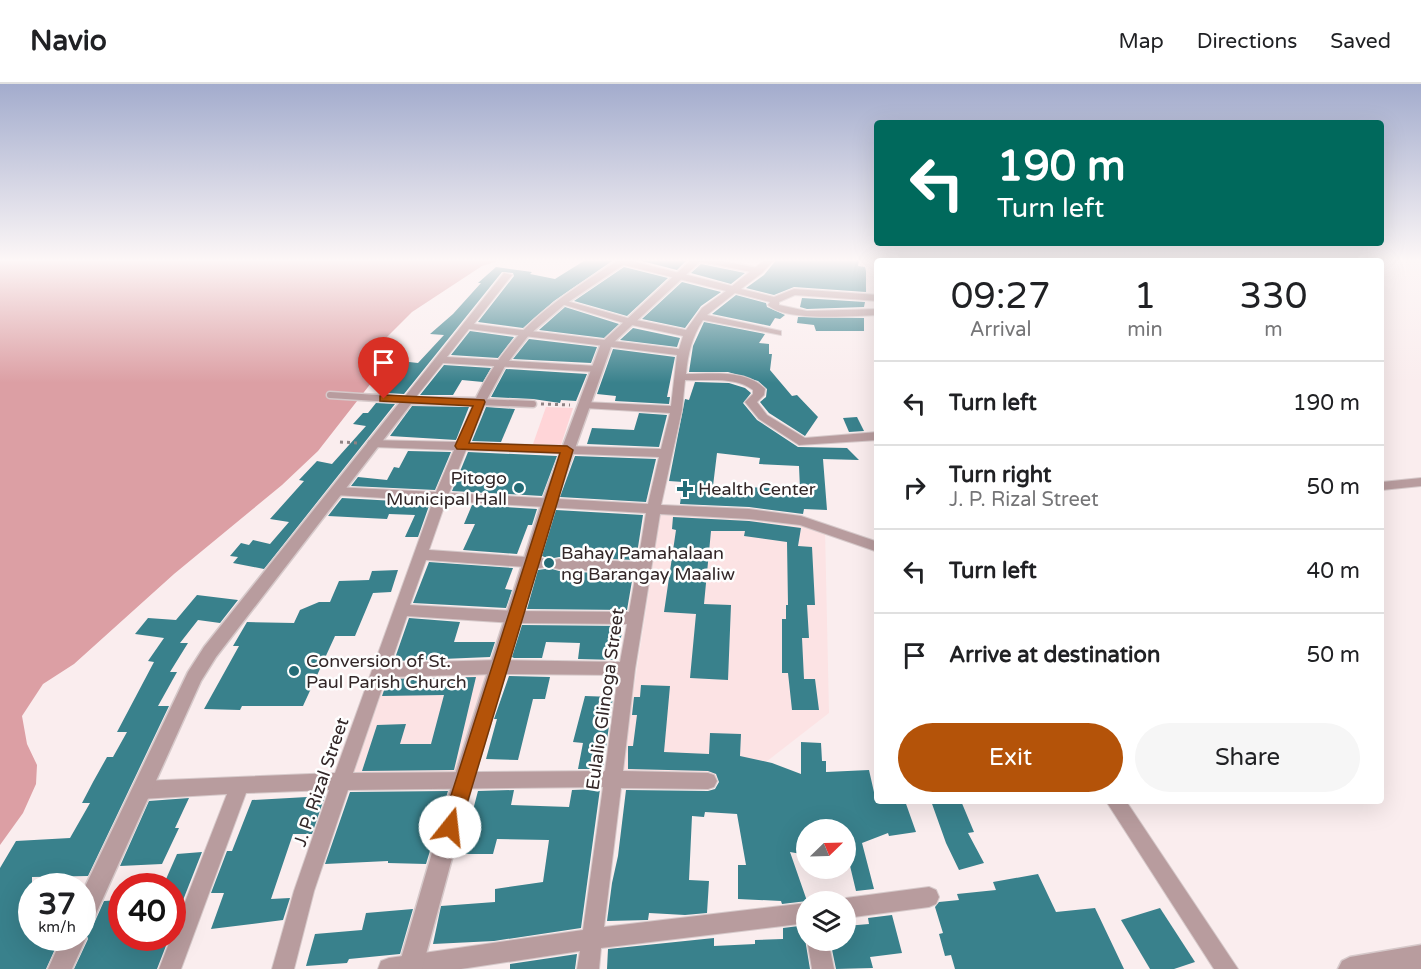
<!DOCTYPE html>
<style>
:root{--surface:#fff;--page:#f6f6f6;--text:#202124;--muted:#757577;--line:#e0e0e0;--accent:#b45309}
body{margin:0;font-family:"Varela Round",sans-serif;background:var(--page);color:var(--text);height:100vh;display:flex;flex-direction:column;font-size:22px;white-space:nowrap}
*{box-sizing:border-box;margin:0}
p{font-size:20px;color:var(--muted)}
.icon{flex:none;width:33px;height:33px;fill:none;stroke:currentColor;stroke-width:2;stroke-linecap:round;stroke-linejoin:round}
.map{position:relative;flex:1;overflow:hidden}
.drawer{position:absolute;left:874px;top:174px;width:510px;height:546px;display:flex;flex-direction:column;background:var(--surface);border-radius:6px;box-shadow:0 6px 24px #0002}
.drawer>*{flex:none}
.top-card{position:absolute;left:874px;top:36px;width:510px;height:126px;border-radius:6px;box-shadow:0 6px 24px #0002;background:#00695c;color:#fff;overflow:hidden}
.needle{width:39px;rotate:67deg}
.tools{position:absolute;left:796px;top:735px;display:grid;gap:12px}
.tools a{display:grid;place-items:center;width:60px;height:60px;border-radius:50%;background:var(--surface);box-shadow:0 6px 24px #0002;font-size:30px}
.speed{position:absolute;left:18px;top:789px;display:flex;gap:12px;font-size:30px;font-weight:700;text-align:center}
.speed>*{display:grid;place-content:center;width:78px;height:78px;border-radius:50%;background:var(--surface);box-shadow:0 6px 24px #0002;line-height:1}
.speed small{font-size:15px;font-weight:400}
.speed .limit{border:9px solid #d22;background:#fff;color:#111}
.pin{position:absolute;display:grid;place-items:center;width:51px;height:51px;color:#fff;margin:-62px -26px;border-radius:50% 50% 50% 0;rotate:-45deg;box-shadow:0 0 6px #0007}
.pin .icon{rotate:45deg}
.me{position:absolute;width:66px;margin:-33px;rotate:16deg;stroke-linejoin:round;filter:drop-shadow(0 0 4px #0008)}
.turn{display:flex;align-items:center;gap:21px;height:126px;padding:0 24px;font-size:27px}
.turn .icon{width:78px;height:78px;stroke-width:2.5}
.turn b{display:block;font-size:42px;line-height:51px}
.eta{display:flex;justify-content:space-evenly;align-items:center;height:102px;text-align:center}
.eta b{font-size:36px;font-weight:600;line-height:42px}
.primary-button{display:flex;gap:12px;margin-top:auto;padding:12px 24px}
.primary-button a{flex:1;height:69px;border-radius:36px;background:var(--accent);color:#fff;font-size:24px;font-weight:600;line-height:69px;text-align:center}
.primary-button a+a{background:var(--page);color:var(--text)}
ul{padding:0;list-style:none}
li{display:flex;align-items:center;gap:18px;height:84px;padding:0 24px;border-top:2px solid var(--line)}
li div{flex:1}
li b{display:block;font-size:22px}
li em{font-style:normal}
header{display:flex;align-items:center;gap:36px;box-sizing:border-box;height:84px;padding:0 30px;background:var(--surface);border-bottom:2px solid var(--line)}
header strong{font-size:28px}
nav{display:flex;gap:33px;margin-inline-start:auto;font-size:21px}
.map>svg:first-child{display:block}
.built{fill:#fce3e4}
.green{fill:#ffd5d8}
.water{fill:#dc9fa4}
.building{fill:#39818c;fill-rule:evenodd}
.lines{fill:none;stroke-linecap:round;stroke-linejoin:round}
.service-far1-casing{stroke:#d6c9ca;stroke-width:8}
.service-casing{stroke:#d6c9ca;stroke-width:9}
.minor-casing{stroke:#d6c9ca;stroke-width:2}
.tertiary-casing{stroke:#d6c9ca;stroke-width:3}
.path{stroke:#8f8384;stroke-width:3;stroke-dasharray:3 4;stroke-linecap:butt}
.service-far1{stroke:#b89c9e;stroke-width:5}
.service{stroke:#b89c9e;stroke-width:6}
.minor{fill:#b89c9e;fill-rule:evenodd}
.tertiary{fill:#b89c9e;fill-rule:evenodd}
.route{fill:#b45309;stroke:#753606;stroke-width:1.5}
.poi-dot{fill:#236c77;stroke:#fefefe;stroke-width:2}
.labels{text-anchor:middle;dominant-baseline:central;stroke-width:5;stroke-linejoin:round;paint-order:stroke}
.poi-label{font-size:18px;fill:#322627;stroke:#fefefe;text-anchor:start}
.street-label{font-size:18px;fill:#322627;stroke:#fefefe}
</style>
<header>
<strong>Navio</strong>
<nav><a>Map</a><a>Directions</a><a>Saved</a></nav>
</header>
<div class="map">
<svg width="1421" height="885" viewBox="0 0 1421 885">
<rect width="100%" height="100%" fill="#faedee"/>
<g class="built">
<polygon points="661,427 749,431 825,445 829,629 744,695 621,689"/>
<polygon points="384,588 486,588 457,693 347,696"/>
</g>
<polygon class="green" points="546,323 573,324 561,361 533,360"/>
<polygon class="water" points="0,175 504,175 482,182 412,228 387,253 373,275 375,294 318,367 282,401 174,490 74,580 43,600 22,632 27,660 37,681 36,700 23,729 0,761"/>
<g class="building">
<polygon points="587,175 615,175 554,217 523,244 478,238 514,192 513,189 502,188 404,310 387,309 409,278 418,279 444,251 430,250 453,230 481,199 478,199 496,183 532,188 530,190 555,195"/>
<polygon points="634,175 688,175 677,186"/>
<polygon points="777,175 859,175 858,182 865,183 866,187 866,208 794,203 774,211 746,204 764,191"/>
<polygon points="701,180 745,189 731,200 691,189"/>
<polygon points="624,183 668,194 627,232 574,217"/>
<polygon points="682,198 721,208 701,222 685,244 642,235"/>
<polygon points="736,211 766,219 767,223 785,231 780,235 775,234 770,242 712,230"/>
<polygon points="802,214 865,218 864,223 807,225 800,223"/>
<polygon points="565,223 619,240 604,254 539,246"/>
<polygon points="798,233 864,234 864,247 816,247 814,241 797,239"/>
<polygon points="704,238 765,250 759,259 769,260 769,270 772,270 770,286 792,312 797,311 818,333 805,352 769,329 760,318 766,313 767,305 758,297 728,288 689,288 693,262"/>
<polygon points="633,244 680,254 677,263 620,256"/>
<polygon points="470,247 514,253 498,274 451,271"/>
<polygon points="529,255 597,263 591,279 513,275"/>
<polygon points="613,265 675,273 667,313 670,313 669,320 615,317 616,312 597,310"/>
<polygon points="444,281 491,284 483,298 462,296 453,311 420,311"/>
<polygon points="506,285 587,290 576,317 561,316 560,319 533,315 491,313"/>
<path d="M695,298L729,299L745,304L751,309L743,319L757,336L798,363L847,364L859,376L823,375L827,426L804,425L803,430L749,423L680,420L683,398L669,397L685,315L689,316ZM717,369L760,374L759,380L799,382L800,405L713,402Z"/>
<polygon points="376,319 395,320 264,485 233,479 238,473 230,472 241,459 249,461 253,456 270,460 289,438 270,435 304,397 299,396 317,377 332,380 366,342 353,340 363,329 368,329"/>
<polygon points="412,322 469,323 456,356 390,352"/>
<polygon points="486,323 515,325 501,358 472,357"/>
<polygon points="639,329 667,331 659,363 587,360 592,344 634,346"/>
<polygon points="857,333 864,347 849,348 843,334"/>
<polygon points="408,367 451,368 435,406 351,402 358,393 387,396 394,383 399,384"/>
<polygon points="468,368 557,372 542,412 452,407"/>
<polygon points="575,372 656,375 646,418 560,413"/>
<polygon points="342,414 430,419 418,453 405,453 415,431 389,430 387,435 328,432"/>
<polygon points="472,421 537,425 532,441 528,441 517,470 463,466 475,440 464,440"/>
<polygon points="556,426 643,431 636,476 559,473 554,474 550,479 552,485 559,487 633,491 627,526 527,525 538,486 545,485 549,480 547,474 542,472"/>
<polygon points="673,433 749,437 801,444 798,462 812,463 815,521 807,521 809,554 802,554 804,595 815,595 819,626 792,626 788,589 782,589 782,535 786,535 786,521 788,521 787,458 744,452 745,447 711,447 704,520 731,521 728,596 690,594 696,530 664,528 676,446 672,445"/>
<polygon points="429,478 513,484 505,505 512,506 506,524 413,519"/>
<polygon points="398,486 391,508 373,509 355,552 335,552 303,622 242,622 240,626 204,625 239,562 233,562 247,538 294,539 300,526 319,518 330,518 339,497 369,496 372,487"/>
<polygon points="197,511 238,516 220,539 198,536 180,559 188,559 170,588 177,588 158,622 169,622 88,792 32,793 32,854 60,854 46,885 0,885 0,784 16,757 70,754 90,719 82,719 93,698 107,673 113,673 127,648 117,648 154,578 148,577 164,554 135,550 148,534 176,536"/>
<polygon points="409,534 460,538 454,558 495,558 490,573 394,577"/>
<polygon points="522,541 623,542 617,576 578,575 580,559 546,558 542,574 514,574 512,573"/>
<polygon points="509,592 550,593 545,615 533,615 518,676 486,675 497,635 494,635"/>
<polygon points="476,593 454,686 362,687 377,641 406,640 400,660 431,660 444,611 382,612 388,595"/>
<polygon points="641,601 670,602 664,668 709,670 710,649 741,650 740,672 772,679 801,690 801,658 821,659 822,677 826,677 826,688 869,686 876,717 905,717 916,748 889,752 888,749 862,759 874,805 856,807 846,765 846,746 807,746 807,755 803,755 801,770 790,768 807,817 782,820 781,817 738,815 738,781 746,781 737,730 705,728 704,733 692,732 689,796 709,797 707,829 685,831 649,829 648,836 607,837 612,799 618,772 626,706 708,707 715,705 719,698 716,690 708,687 628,685 628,662 633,662 637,631 632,631 634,613 640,613"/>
<polygon points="585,612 613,613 603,685 578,685 583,659 573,658"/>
<polygon points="600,705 581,844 494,857 433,860 441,822 495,818 495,805 543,798 549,756 497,755 493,770 459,770 465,745 468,745 478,707 514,706 511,721 569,723 572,706"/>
<polygon points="448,707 426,780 388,779 388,777 325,780 350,708"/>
<polygon points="325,712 312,750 293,750 271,815 290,814 283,836 211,845 224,809 211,809 227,767 232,767 252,716"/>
<polygon points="189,714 175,744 179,744 162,780 120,782 149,717"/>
<polygon points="931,717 961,717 974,748 968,749 984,779 959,786 946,759"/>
<polygon points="202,768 172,844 172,802 163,802 177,770"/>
<polygon points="1038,790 1056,828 1095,824 1124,885 955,885 951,871 945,872 939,850 943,849 935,823 939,818 959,816 957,810 996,806 993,798"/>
<polygon points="122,816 122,854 169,854 157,885 74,885 88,855 86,849 92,844 104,817"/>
<polygon points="1160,824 1195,878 1174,885 1150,885 1121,836"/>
<polygon points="413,825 400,870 349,875 347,879 306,882 315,850 362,846 366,829"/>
<polygon points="892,831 902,869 870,873 873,884 836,885 830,856 846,856 846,842 869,840 868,834"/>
<polygon points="807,841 805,855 810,885 607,885 608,865 714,854 714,862 755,860 755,856 783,855 783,844"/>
<polygon points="577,870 575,885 510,885 510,880"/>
</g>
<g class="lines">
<defs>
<polyline id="service-far1" points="700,175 759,187"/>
<g id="service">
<polyline points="330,311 408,316"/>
<polyline points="480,318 533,320"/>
</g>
<g id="minor">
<path d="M623,175L732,202L766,175H775L762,189L741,205L774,213L794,205L878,211V217L795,211L779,218V221L807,227L878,225V231C853,232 786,238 768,221L770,218L735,209L707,231L781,247V251L703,236C692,253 688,269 686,290C710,290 747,285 765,305L764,311L757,318L767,331L805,354L878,348V356L799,361L759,335L745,318L753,310V306C736,292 706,297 685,296L682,326L661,421L749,425L801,432L878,458V468L800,441L749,435L660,430L635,585L623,687L708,689L714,691L717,697L714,703L708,705L621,704L604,843L807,819V839L601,864L599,885H577L580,867L461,885H378L381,877L389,874L583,846L603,703L348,706L314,807L294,885H272L294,807L329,706L246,709L181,885H159L227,710L141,715L135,712L132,706L135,700L141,697L335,689L433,417L335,411L329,407L335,403L436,408L454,366L373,363L367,359L369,356L457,358L474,318L480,315L486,318L469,359L661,365L670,329L584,324L578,321L584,318L671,322L677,271L469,245L447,273L597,282L602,285L597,288L443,279L412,318H404L402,316L504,189L512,191L474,240L679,265L683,252L627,240L558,219L563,216L631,235L686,246L702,224L726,207L620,180V176ZM466,366L659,373L648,420L449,409ZM446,417L646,429L638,478L559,475L554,476L552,480L554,484L559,485L636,489L629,528L514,527L410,521L426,476L540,484L545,483L547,479L545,475L540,474L429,466ZM407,532L514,539L627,540L620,578L499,576L391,579ZM499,590L618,591L605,687L353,689L386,593Z"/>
<polygon points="1421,394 1421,402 1382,406 1382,398"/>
<polygon points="1106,717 1126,717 1238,885 1214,885"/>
<polygon points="929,803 936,806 939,813 936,820 929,823 846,834 846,818 839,818 846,814"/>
<polygon points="807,855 828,856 834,885 812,885"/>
</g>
<g id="tertiary">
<path d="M620,175H632L564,221L529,251L505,282L484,321L411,320L216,573L201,597L90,843L82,846V809L188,588L204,563L404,313L476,314C511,243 556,216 620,175Z"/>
<polygon points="692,175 703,175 612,260 556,418 473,697 422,885 398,885 453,697 542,418 601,259"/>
<polygon points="82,847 86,854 72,885 48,885 62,854 82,854"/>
<polygon points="1421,861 1421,885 1338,885 1342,877 1350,873"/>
</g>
</defs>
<use href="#service-far1" class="service-far1-casing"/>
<use href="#service" class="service-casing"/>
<use href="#minor" class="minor-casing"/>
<use href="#tertiary" class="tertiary-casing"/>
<g class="path">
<polyline points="541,320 570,321"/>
<polyline points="340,358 359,359"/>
</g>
<use href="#service-far1" class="service-far1"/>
<use href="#service" class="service"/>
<use href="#minor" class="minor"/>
<use href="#tertiary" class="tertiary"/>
</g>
<linearGradient id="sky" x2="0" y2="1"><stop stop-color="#a3accd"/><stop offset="0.59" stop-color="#fdf7f7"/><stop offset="1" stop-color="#fdf7f7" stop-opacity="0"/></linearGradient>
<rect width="1421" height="299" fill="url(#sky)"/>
<polygon class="route" points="384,311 484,316 485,318 469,359 567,362 573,366 460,743 457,749 450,752 443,749 441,743 560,369 457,365 455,362 473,322 380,317 380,312"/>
<g class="poi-dot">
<circle cx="519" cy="404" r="6"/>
<path d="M682 396h6v6h6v6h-6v6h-6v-6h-6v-6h6z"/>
<circle cx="549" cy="479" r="6"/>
<circle cx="294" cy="587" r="6"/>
</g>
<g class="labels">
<g class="poi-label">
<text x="507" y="394" text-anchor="end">Pitogo<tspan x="507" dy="21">Municipal Hall</tspan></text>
<text x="698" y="405">Health Center</text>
<text x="561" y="469">Bahay Pamahalaan<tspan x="561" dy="21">ng Barangay Maaliw</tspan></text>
<text x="306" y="577">Conversion of St.<tspan x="306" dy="21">Paul Parish Church</tspan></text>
</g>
<g class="street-label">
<text transform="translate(605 615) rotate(-82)">Eulalio Glinoga Street</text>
<text transform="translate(321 698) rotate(-71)">J. P. Rizal Street</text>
</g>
</g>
</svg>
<div class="tools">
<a><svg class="needle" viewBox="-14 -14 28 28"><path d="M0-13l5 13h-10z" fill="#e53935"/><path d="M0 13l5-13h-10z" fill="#757577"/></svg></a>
<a><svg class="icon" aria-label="layers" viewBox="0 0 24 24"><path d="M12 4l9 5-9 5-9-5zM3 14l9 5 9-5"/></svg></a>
</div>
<div class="speed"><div>37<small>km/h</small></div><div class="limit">40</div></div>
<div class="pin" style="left:384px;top:315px;background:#d93025"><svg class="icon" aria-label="arrive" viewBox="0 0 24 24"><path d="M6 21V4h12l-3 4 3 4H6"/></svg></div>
<svg class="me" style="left:450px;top:743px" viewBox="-20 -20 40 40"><circle r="19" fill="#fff"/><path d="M0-13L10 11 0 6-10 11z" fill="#b45309"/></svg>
<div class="top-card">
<div class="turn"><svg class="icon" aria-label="left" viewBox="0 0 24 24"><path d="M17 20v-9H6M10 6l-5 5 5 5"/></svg><div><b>190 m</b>Turn left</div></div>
</div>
<section class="drawer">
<div class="eta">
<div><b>09:27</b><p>Arrival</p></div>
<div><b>1</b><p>min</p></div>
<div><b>330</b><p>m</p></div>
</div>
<ul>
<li><svg class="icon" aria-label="left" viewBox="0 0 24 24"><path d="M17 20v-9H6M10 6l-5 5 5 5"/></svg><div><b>Turn left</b></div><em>190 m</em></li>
<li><svg class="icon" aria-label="right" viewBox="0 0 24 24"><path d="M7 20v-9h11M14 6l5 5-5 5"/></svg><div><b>Turn right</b><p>J. P. Rizal Street</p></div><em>50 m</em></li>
<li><svg class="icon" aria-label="left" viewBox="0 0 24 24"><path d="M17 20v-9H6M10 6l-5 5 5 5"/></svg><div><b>Turn left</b></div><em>40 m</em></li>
<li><svg class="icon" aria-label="arrive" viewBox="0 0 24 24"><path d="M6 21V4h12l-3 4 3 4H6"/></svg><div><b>Arrive at destination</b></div><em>50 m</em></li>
</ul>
<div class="primary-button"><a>Exit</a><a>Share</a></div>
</section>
</div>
